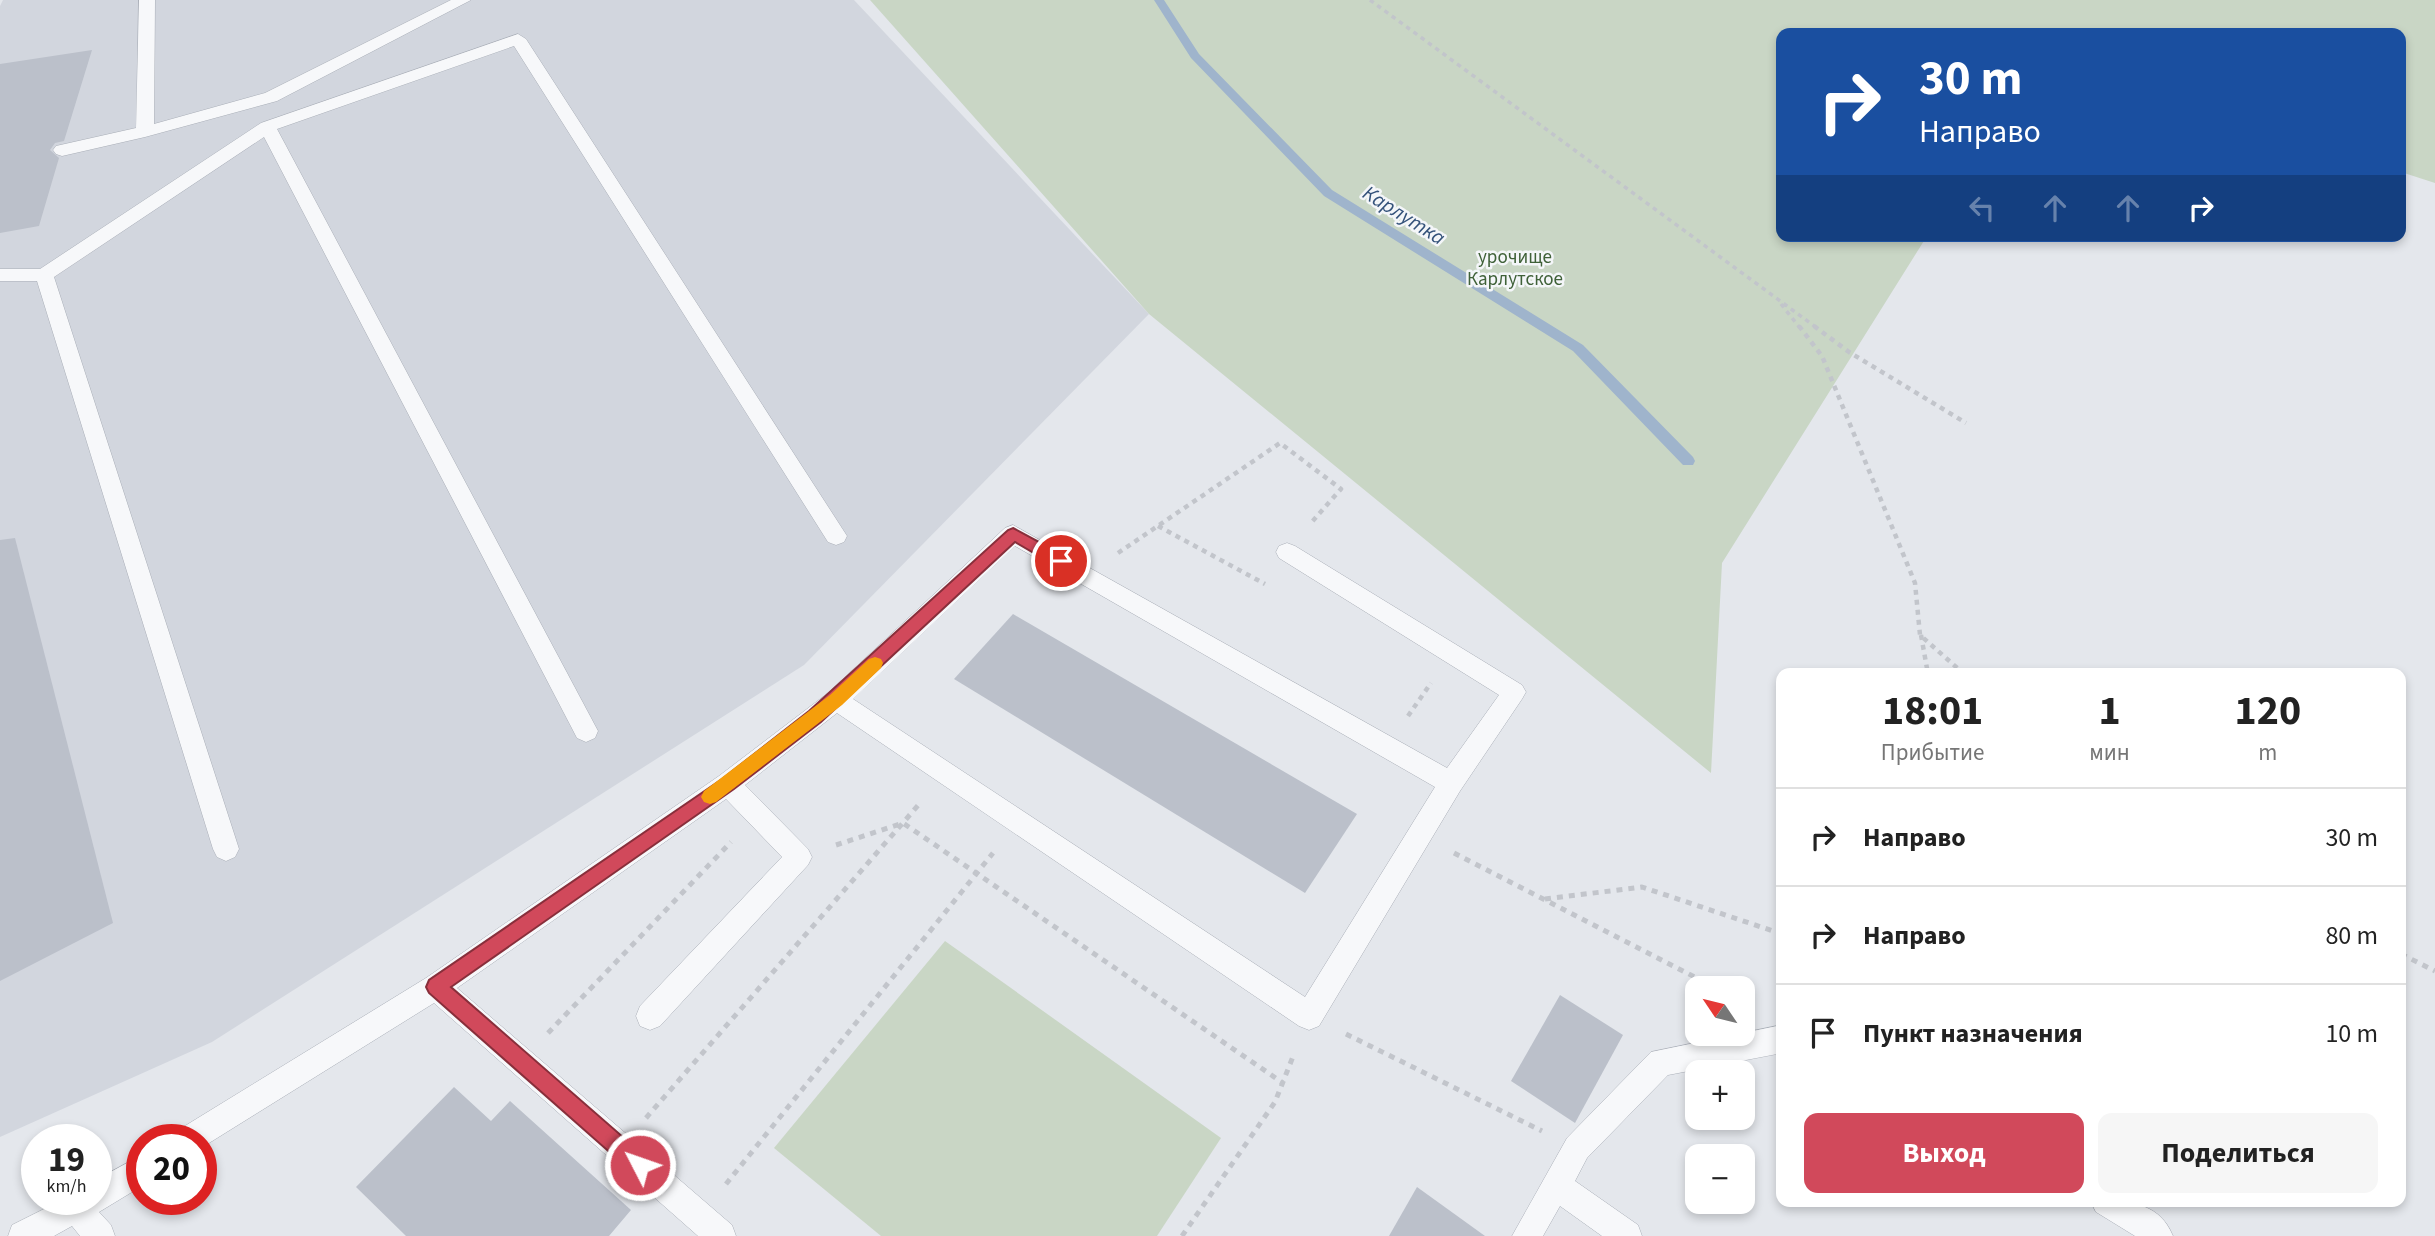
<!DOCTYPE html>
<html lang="ru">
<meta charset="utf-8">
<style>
:root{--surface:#fff;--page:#f6f6f6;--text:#222;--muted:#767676;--line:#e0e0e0;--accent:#d1495b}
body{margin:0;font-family:"Source Sans 3",sans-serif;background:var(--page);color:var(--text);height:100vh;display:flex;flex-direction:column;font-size:26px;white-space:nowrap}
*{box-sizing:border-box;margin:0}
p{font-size:23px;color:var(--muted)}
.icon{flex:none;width:38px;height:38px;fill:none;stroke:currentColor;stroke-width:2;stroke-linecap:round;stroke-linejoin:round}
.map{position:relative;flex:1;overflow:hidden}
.details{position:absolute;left:1776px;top:668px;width:630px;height:539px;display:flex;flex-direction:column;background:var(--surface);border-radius:14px;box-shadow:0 4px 10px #0003}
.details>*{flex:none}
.top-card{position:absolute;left:1776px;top:28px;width:630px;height:214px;border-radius:14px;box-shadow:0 4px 10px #0003;background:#1a4fa0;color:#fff;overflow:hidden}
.needle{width:46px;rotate:305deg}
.buttons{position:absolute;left:1685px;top:976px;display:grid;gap:14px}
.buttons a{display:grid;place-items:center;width:70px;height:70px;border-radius:14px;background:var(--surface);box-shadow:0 4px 10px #0003;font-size:35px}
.speed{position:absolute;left:21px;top:1124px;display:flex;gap:14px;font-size:35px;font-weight:700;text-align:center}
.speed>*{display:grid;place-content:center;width:91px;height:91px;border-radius:50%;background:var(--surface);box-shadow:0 4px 10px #0003;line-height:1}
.speed small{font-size:18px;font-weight:400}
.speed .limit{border:10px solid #d22;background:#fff;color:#111}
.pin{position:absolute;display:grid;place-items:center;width:60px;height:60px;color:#fff;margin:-30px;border:4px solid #fff;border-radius:50%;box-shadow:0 2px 7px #0007}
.me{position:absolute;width:77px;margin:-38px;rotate:311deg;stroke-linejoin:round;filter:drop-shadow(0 0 5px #0008)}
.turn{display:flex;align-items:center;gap:24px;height:147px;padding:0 28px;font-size:32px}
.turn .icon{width:91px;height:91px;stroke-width:2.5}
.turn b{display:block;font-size:49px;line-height:60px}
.lanes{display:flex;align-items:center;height:66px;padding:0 28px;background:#0003;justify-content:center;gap:35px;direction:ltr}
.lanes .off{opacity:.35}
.eta{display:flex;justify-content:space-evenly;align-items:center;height:119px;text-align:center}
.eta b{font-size:42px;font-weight:700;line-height:49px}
.cta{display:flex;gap:14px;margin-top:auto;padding:14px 28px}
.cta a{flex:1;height:80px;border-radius:14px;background:var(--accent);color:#fff;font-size:28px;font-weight:700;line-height:80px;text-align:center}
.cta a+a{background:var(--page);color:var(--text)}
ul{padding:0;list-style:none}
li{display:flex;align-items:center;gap:21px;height:98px;padding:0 28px;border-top:2px solid var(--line)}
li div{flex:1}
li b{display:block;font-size:26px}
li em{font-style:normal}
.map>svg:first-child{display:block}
.built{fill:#d2d6de}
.green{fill:#c9d6c5}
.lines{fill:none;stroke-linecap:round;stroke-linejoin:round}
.stream{fill:#9fb4cc;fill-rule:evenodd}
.building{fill:#bbc0ca}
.service-casing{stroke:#a9aeb7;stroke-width:1}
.path-far2{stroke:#c2c5cb;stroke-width:3.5;stroke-dasharray:4.5 4.5;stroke-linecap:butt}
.path-far1{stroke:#c2c5cb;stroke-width:4.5;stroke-dasharray:5 5;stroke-linecap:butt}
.path{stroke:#c2c5cb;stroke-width:5;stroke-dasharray:6 6;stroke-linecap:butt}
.service{fill:#f7f8fa;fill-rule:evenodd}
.route{fill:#d1495b;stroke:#882f3b;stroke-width:2}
.slow{fill:#f59e0b}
.labels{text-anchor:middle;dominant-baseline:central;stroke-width:5;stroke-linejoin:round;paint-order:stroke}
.park-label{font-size:19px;fill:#3f6138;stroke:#f4f6f9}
.water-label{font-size:21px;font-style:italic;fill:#34527a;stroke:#f4f6f9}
</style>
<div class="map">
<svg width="2435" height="1236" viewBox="0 0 2435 1236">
<rect width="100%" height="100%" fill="#e4e7ec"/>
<polygon class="built" points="3,0 854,0 1149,314 804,665 212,1042 0,1137 0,6"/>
<g class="green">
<polygon points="870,0 2435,0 2435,183 2401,172 2401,33 1782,33 1782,236 1927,236 1722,563 1711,773 1149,314"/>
<polygon points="945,941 1221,1138 1157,1236 881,1236 774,1148"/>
</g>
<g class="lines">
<polygon class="stream" points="1154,0 1164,0 1199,54 1332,190 1583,345 1693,457 1695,461 1693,465 1683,465 1573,351 1324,196 1191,58"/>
</g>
<g class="building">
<polygon points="92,50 64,141 55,143 50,150 59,158 39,226 0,233 0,64"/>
<polygon points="15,538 113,923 0,981 0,540"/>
<polygon points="1013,614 1357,814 1305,893 954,679"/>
<polygon points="1560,995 1623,1035 1575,1123 1511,1081"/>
<polygon points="454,1087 491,1121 510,1101 631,1210 609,1236 406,1236 356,1187"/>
<polygon points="1417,1187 1485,1236 1389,1236"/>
</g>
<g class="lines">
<defs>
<g id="service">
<polygon points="139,0 155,0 154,124 265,93 451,0 471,0 277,101 145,137 62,156 56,154 53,150 56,146 136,128"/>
<polygon points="518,34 526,39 847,536 844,542 836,545 828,542 514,46 277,129 598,731 595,738 586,742 577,738 264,137 54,277 239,849 235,857 226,861 217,857 213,849 37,281 0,281 0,269 40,269 261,123"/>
<path d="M1013,525L1447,768L1499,695L1279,558L1276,552L1279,546L1287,543L1295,546L1522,685L1526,692L1522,699L1460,791L1319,1026L1309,1030L1299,1026L837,713L745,785L808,849L812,857L808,865L660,1026L650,1030L640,1026L636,1016L640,1006L782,857L726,799L457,988L732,1225L736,1236H698L434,1003L201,1148V1139H176L180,1129L426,978L719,776L828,693L1005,528ZM1015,546L1435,787L1305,997L853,699Z"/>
<polygon points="1782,1025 1782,1053 1668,1075 1587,1158 1575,1181 1638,1225 1642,1236 1602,1236 1560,1206 1543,1236 1512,1236 1567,1138 1651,1052"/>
<polygon points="142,1155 142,1186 99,1212 111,1225 115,1236 80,1236 72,1226 54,1236 8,1236 12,1225 64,1199 96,1199 96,1180"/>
<path d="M2091,1202C2125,1202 2158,1199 2173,1236H2135L2096,1212Z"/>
</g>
</defs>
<use href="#service" class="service-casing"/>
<g class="path-far2">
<polyline points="1370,0 1817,328"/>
<polyline points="1781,304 1800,328"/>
</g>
<g class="path-far1">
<polyline points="1799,326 1822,356 1915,583 1920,635 1964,674"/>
<polyline points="1814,326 1849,352 1966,423"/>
<polyline points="1158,526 1265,584"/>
<polyline points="1118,553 1280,443 1341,489 1311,523"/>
<polyline points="1921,635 1928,674"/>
<polyline points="1408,716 1431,683"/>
</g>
<g class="path">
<polyline points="836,845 903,823 1283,1083"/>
<polyline points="1454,853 1718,989"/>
<polyline points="1545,899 1642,887 1782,934"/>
<polyline points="2401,954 2435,971"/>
<polyline points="548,1033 731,842"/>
<polyline points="1346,1034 1542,1131"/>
<polyline points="646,1118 921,802"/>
<polyline points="726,1184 993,853"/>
<polyline points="1182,1236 1275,1102 1294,1054"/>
</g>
<use href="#service" class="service"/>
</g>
<polygon class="route" points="1013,528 1067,557 1069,561 1067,566 1056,566 1015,542 821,722 734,789 451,987 647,1158 650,1165 647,1172 640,1175 632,1172 429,993 426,987 429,980 722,779 809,711 1008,530"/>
<polygon class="slow" points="875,657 881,659 883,663 881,668 842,705 716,802 710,804 704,802 701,797 704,791 830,695 869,659"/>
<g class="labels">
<g class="park-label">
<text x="1515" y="257">урочище<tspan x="1515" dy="22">Карлутское</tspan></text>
</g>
<g class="water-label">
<text transform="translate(1404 215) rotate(32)">Карлутка</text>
</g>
</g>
</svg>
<div class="buttons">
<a><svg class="needle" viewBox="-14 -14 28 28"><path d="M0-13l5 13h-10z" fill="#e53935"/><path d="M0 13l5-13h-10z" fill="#767676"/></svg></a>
<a>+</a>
<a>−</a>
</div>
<div class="speed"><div>19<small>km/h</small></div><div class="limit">20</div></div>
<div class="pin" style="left:1061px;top:561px;background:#d93025"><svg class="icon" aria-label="arrive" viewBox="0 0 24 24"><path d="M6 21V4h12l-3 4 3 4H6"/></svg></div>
<svg class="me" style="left:640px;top:1165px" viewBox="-20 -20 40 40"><circle r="17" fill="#d1495b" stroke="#fff" stroke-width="3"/><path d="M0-11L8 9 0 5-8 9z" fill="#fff"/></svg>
<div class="top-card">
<div class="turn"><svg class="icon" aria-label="right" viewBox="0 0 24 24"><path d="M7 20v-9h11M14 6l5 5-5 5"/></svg><div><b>30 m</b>Направо</div></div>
<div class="lanes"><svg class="icon off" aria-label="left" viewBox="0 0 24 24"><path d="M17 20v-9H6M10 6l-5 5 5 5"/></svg><svg class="icon off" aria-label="ahead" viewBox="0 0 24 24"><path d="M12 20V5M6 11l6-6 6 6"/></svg><svg class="icon off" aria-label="ahead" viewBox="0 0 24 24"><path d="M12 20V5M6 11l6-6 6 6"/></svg><svg class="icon" aria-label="right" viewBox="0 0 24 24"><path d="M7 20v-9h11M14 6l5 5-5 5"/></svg></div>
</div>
<section class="details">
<div class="eta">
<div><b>18:01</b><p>Прибытие</p></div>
<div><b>1</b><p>мин</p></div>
<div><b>120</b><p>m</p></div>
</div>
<ul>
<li><svg class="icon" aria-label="right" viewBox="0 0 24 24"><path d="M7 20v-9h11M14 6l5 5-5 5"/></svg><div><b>Направо</b></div><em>30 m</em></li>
<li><svg class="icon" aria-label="right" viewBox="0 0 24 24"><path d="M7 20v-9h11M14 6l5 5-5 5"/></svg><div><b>Направо</b></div><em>80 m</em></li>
<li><svg class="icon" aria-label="arrive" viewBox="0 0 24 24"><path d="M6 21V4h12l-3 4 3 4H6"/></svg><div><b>Пункт назначения</b></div><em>10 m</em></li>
</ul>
<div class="cta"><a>Выход</a><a>Поделиться</a></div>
</section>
</div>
